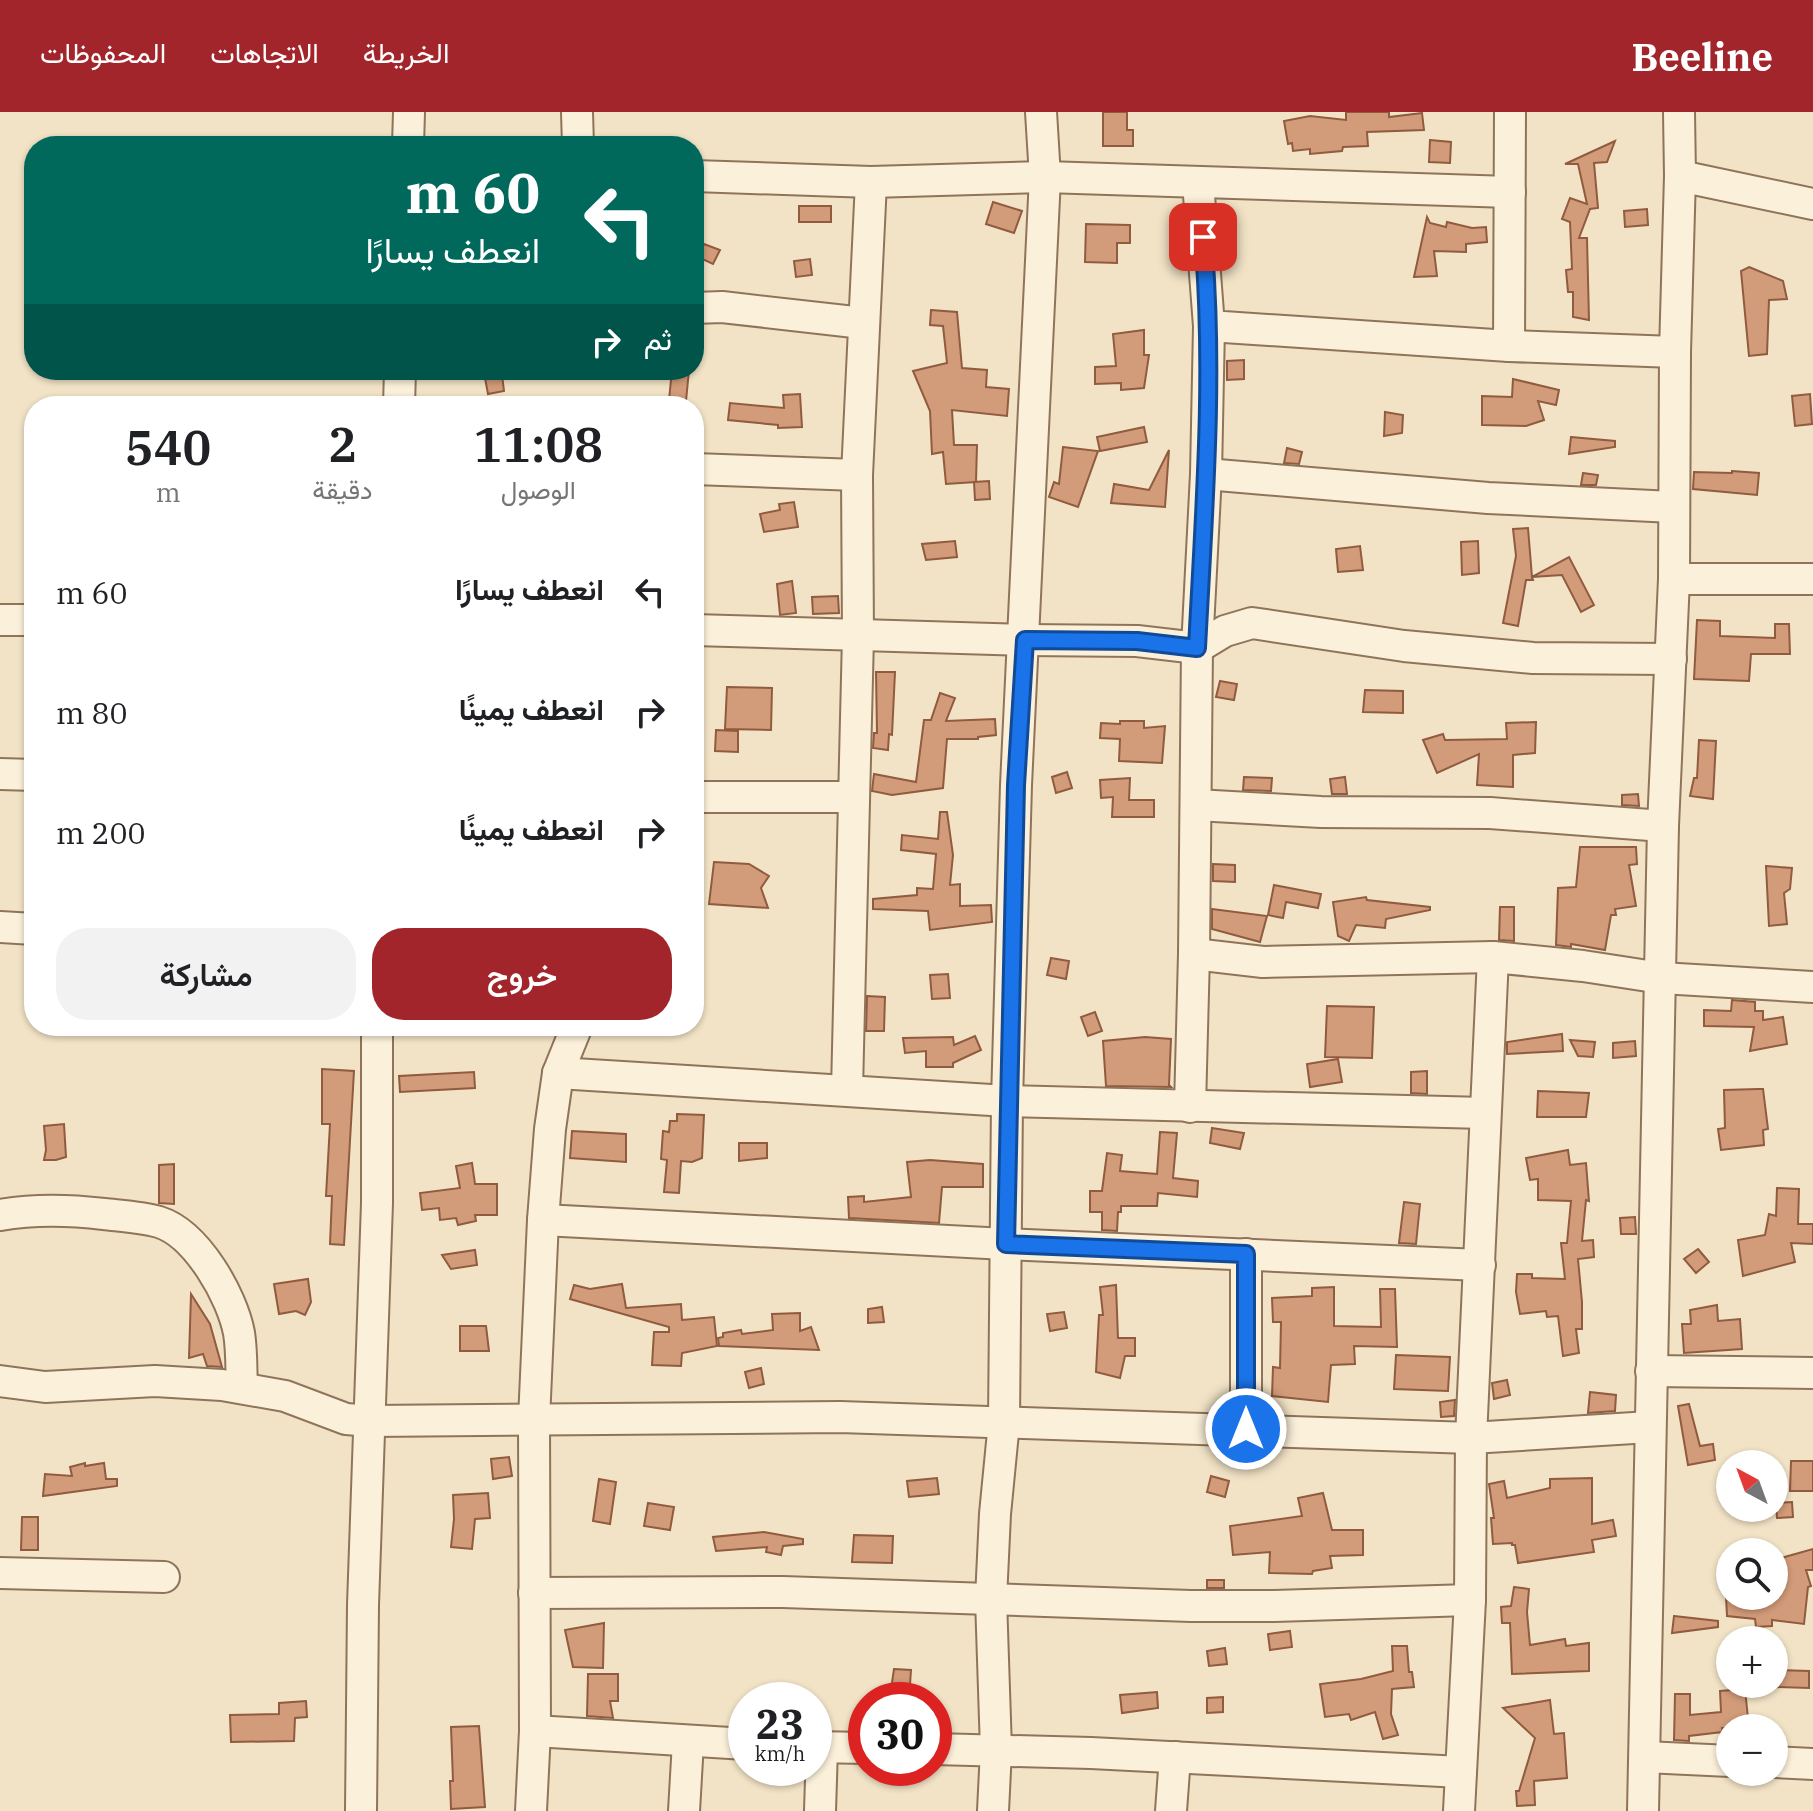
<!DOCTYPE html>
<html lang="ar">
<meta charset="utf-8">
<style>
:root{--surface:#fff;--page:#f2f2f2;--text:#202124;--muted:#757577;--accent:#a2252b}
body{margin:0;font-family:"IBM Plex Serif",Vazirmatn,serif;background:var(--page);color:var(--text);direction:rtl;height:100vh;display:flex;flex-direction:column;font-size:30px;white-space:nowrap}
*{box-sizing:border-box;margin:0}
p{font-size:26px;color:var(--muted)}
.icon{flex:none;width:44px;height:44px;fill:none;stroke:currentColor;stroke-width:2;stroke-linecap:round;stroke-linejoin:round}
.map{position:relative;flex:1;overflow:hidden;direction:ltr}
.drawer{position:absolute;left:24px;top:284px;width:680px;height:640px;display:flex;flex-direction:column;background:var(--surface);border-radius:32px;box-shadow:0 2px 6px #0004;direction:rtl}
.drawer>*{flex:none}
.banner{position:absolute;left:24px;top:24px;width:680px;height:244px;border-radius:32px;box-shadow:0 2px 6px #0004;direction:rtl;background:#00695c;color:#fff;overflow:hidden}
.needle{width:52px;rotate:319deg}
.tools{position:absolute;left:1716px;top:1338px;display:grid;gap:16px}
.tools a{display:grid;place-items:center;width:72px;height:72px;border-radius:50%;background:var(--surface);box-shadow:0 2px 6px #0004;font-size:40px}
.speed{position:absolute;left:728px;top:1570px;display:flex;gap:16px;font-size:40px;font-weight:700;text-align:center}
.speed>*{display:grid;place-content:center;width:104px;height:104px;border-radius:50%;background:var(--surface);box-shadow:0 2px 6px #0004;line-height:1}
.speed small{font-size:20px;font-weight:400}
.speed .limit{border:12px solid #d22;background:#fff;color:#111}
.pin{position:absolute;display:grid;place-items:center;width:68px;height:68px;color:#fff;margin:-34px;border-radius:16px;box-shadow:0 4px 12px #0006}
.me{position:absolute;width:88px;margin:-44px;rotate:0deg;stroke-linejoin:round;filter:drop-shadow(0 0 6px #0008)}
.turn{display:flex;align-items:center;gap:28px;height:168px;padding:0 32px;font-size:36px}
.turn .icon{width:104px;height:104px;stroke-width:2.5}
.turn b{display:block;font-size:56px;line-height:68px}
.then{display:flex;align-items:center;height:76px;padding:0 32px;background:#0003;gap:16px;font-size:30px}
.eta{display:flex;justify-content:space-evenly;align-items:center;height:136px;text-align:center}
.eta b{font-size:48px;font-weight:600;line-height:56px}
.action{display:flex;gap:16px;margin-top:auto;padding:16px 32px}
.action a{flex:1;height:92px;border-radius:32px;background:var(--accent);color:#fff;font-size:32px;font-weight:600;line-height:92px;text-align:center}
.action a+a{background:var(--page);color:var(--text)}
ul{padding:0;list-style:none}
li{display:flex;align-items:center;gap:24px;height:120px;padding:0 32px}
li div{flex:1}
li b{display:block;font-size:30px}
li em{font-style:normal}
header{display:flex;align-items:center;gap:48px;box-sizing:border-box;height:112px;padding:0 40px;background:var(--accent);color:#fff}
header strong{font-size:38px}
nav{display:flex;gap:44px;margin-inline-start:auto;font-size:28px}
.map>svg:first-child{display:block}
.building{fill:#d29b79;stroke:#905b3e;stroke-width:2}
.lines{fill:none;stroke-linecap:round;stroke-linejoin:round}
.minor-casing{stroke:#8f745a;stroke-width:34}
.minor{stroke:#fbf0da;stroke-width:30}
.route-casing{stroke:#114b97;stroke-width:20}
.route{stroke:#1a73e8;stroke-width:14}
</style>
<header>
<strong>Beeline</strong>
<nav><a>الخريطة</a><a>الاتجاهات</a><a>المحفوظات</a></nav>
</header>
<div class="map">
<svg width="1813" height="1699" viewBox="0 0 1813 1699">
<rect width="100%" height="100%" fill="#f2e3c6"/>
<g class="building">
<polygon points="1103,0 1127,0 1127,18 1133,18 1133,34 1103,34"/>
<polygon points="1346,0 1389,0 1389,5 1422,1 1424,18 1367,20 1368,34 1343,35 1342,39 1310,42 1310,37 1293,39 1292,31 1288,32 1284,9 1310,4 1346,8"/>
<polygon points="1430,28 1451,30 1450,51 1429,50"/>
<polygon points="1615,29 1607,50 1594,51 1598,96 1590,97 1579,126 1587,126 1589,208 1573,205 1573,180 1568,180 1566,158 1572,157 1570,110 1562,107 1570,86 1587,92 1578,52 1565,52"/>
<polygon points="993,90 1022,99 1014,121 986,112"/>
<rect x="799" y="94" width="32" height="16"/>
<polygon points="1647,97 1648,113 1625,115 1624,99"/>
<polygon points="1427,105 1430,111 1446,115 1447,110 1472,116 1486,115 1487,130 1466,132 1466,140 1434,139 1437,164 1414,165"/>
<polygon points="1086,112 1130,113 1130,131 1117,131 1117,151 1085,150"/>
<polygon points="704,132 720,138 713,152 698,145"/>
<polygon points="810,147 812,163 796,165 794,149"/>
<polygon points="1749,155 1783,169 1787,187 1769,188 1767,242 1749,244 1741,159"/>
<polygon points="931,198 957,200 962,256 987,258 986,275 1009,277 1007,304 952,298 954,333 977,333 976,370 946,372 943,340 932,342 930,299 913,259 947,251 943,214 930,213"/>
<polygon points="1144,218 1144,243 1149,243 1144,276 1121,278 1121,271 1095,272 1095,255 1116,254 1113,222"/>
<polygon points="1244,248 1244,267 1227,268 1227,249"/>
<polygon points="672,258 689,258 686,289 669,288"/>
<polygon points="502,263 504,279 488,282 485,266"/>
<polygon points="1513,267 1559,278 1556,293 1538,289 1544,308 1526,314 1482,313 1482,284 1512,285"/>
<polygon points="800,282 802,315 778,316 778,313 728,308 730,291 784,296 783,283"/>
<polygon points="1810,282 1812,312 1795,314 1792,284"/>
<polygon points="1385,300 1403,303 1402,321 1384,324"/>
<polygon points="1144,315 1147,330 1100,339 1097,325"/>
<polygon points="1571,325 1615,329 1615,335 1569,342"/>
<polygon points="1063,335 1098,339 1078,395 1049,385 1054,370 1059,372"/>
<polygon points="1287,336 1302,340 1299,352 1284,351"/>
<polygon points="1169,338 1165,395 1111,391 1114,372 1149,378"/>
<polygon points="1732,359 1759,361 1757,383 1693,377 1694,360 1732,361"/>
<polygon points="1583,361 1598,363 1596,373 1581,373"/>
<polygon points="989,369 990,387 975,388 974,370"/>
<polygon points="794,390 798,415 764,420 760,402 780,398 779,392"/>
<polygon points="1528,416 1532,465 1569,445 1594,493 1581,500 1562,463 1532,465 1533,468 1526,468 1518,514 1503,511 1516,444 1513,417"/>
<polygon points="955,429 957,445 926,448 922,432"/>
<polygon points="1478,429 1479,461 1462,463 1461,430"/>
<polygon points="1360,434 1363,458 1338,460 1336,437"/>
<polygon points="792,469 796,501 780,503 777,472"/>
<polygon points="838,484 839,501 813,502 812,485"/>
<polygon points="1697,508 1720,509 1720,524 1775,526 1775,512 1789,512 1790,542 1751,542 1749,569 1694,567"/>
<polygon points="876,560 895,560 892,623 889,622 888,638 873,636 874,621 877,621"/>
<polygon points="1220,569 1237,572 1234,588 1216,585"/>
<polygon points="727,575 772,576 771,618 725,617"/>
<polygon points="1365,578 1403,579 1403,601 1363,600"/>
<polygon points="940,581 955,586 946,609 995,607 996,623 978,625 978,627 947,627 943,676 892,683 872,679 874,662 916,670 924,608 931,608"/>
<polygon points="1120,609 1144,609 1144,616 1165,614 1162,651 1119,649 1120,627 1100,626 1101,611 1120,612"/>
<polygon points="1536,610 1535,641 1513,643 1513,675 1477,673 1479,642 1437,661 1423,628 1443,622 1445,628 1507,627 1506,611"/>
<polygon points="716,618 738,619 738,640 715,639"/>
<polygon points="1699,628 1716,629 1713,687 1690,684 1694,666 1697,666"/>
<polygon points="1067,660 1072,676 1056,681 1052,665"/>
<polygon points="1244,665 1272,666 1271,679 1243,678"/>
<polygon points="1345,665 1347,682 1332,682 1330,667"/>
<polygon points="1130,666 1129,688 1154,688 1154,705 1112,705 1113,685 1101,686 1100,668"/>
<polygon points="1638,682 1639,694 1622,693 1622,683"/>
<polygon points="940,700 947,700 953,743 950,773 960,772 960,794 991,793 992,810 930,818 928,799 873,797 873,787 917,783 917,776 933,777 936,742 901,738 902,723 938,727"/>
<polygon points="1580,735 1636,735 1637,752 1629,753 1636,794 1615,797 1616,803 1611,803 1605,838 1571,832 1571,835 1556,833 1558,776 1576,775"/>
<polygon points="714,750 749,752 769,764 761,776 768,796 709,792"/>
<polygon points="1213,752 1235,753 1235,770 1213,769"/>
<polygon points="1766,754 1792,756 1790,777 1784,781 1787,812 1769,814"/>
<polygon points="1274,773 1321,782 1318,796 1286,790 1283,806 1268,803"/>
<polygon points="1366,785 1367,788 1430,795 1430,798 1386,807 1385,816 1356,813 1349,829 1338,824 1333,790"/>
<polygon points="1500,795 1514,795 1514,829 1499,828"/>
<polygon points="1212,797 1267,804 1260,830 1212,817"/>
<polygon points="1051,846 1069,849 1066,867 1047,863"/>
<polygon points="948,862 950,886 932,887 930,863"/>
<polygon points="867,884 885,885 884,919 866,919"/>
<polygon points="1732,888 1755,890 1755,899 1763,899 1763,908 1783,905 1787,932 1750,939 1754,915 1704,914 1704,898 1731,899"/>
<polygon points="1327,894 1374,895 1372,946 1325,945"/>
<polygon points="1095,900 1102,919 1088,924 1081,905"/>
<polygon points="1562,922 1563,939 1507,942 1507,930"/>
<polygon points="975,924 981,938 953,951 953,955 926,955 926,939 905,941 903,926 953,925 954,933"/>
<polygon points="1145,925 1171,927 1169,973 1171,975 1106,974 1103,929"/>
<polygon points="1570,928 1595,930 1593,945 1578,944"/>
<polygon points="1635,929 1636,944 1613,946 1613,931"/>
<polygon points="1338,947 1342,970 1310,975 1307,952"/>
<polygon points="322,957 354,959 344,1133 330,1132 332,1084 326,1084 330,1012 322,1012"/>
<polygon points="1427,959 1427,982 1411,981 1411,960"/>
<polygon points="474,960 475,976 400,980 399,964"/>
<polygon points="1758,977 1763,977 1768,1017 1763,1018 1764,1033 1721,1038 1718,1017 1725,1016 1724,978"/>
<polygon points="1538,979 1589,981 1586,1005 1537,1005"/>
<polygon points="677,1002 704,1003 702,1046 692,1050 681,1049 679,1081 664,1080 667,1048 661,1047 663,1019 669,1020 670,1009 677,1009"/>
<polygon points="64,1012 66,1045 56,1048 44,1048 46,1038 44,1014"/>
<polygon points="1212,1016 1244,1021 1240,1037 1210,1031"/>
<polygon points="572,1019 626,1022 626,1050 570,1046"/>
<polygon points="1160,1020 1177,1021 1173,1066 1198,1069 1197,1085 1158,1081 1157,1094 1121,1094 1121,1100 1118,1100 1117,1119 1102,1118 1102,1100 1090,1100 1090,1079 1102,1079 1107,1041 1122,1043 1120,1059 1157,1062"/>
<polygon points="739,1031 767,1031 767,1046 739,1049"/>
<polygon points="1568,1038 1570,1053 1586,1051 1589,1089 1586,1088 1582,1129 1593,1128 1594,1145 1578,1147 1582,1190 1582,1217 1576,1217 1579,1241 1563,1244 1558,1204 1547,1205 1546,1199 1520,1202 1516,1180 1517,1162 1532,1162 1532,1166 1565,1167 1561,1131 1567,1131 1571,1089 1538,1088 1538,1067 1530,1068 1526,1046"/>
<polygon points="930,1048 983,1052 983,1075 942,1075 939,1111 849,1106 848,1085 864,1084 864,1090 911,1085 907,1050"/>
<polygon points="472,1051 475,1072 497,1072 497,1103 475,1103 476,1109 458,1113 456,1106 440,1108 439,1096 422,1098 420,1081 460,1076 456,1054"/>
<polygon points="174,1052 174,1092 159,1091 159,1053"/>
<polygon points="1777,1076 1799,1077 1798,1112 1813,1112 1813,1132 1791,1131 1795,1150 1743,1164 1738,1128 1765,1123 1769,1102 1776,1104"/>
<polygon points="1404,1090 1420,1092 1416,1132 1399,1131"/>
<polygon points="1635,1105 1636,1122 1621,1122 1620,1106"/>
<polygon points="1698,1137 1709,1150 1696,1161 1684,1147"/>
<polygon points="475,1138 477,1153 451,1157 442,1143"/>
<polygon points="308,1167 311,1190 305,1203 296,1199 279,1202 274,1172"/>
<polygon points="622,1172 626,1196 681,1192 682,1208 714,1205 717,1234 682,1241 681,1254 652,1253 654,1220 669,1220 669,1215 570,1187 574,1173 590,1177"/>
<polygon points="1116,1173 1118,1226 1135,1226 1135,1244 1125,1244 1120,1266 1096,1260 1099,1203 1103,1203 1100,1175"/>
<polygon points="1334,1175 1334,1214 1381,1215 1380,1177 1395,1177 1397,1235 1354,1234 1355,1252 1331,1253 1328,1290 1272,1284 1273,1255 1280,1256 1281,1210 1273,1210 1272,1186 1312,1184 1312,1176"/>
<polygon points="191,1182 210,1212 222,1255 207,1254 203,1242 189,1246"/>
<polygon points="1717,1193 1718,1209 1740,1207 1742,1237 1684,1241 1682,1212 1691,1212 1690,1198"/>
<polygon points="882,1195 884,1210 868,1211 868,1197"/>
<polygon points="1064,1200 1067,1216 1050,1219 1047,1202"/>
<polygon points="800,1201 800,1219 811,1215 819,1238 719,1234 718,1226 723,1225 723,1221 741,1218 742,1222 773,1218 772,1202"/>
<polygon points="460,1214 486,1214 489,1239 460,1239"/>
<polygon points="1396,1243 1450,1245 1448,1279 1394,1277"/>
<polygon points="761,1256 764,1272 749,1276 745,1260"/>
<polygon points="1507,1268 1510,1283 1494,1287 1492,1271"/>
<polygon points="1590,1280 1616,1283 1615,1299 1588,1301"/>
<polygon points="1455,1288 1454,1304 1441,1305 1440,1290"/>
<polygon points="1689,1292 1700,1334 1713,1332 1715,1348 1688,1353 1678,1294"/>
<polygon points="509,1345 512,1364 493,1367 491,1347"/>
<polygon points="1791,1349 1813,1349 1813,1379 1790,1379"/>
<polygon points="85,1351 85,1354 104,1351 106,1367 117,1367 117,1374 43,1384 45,1362 72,1364 70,1355"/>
<polygon points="1211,1364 1229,1369 1225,1385 1207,1380"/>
<polygon points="937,1366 939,1382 909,1385 907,1369"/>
<polygon points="1592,1366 1592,1412 1613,1408 1616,1424 1592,1428 1594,1440 1518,1451 1515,1433 1512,1433 1512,1431 1493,1432 1491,1406 1494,1406 1489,1372 1504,1369 1507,1386 1550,1376 1550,1367"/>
<polygon points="599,1367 616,1370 610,1412 593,1409"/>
<polygon points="488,1381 490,1406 475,1407 472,1437 451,1435 454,1407 453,1383"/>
<polygon points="1323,1381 1332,1418 1363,1418 1363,1443 1330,1444 1332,1456 1313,1459 1312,1462 1269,1461 1270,1440 1233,1443 1230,1414 1302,1404 1298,1386"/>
<polygon points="1792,1390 1793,1405 1777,1406 1776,1391"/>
<polygon points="648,1391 674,1395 670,1418 644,1414"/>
<polygon points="22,1405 38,1405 38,1438 21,1438"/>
<polygon points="764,1420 803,1427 803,1432 783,1434 781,1443 766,1440 767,1435 716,1439 713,1425"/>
<polygon points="854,1423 893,1424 892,1451 852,1450"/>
<polygon points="1813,1437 1813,1458 1806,1458 1811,1474 1808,1475 1804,1512 1772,1508 1772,1514 1756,1515 1755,1507 1727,1504 1726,1484 1774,1484 1774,1448"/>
<rect x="1207" y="1468" width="17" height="8"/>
<polygon points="1514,1475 1529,1477 1527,1500 1530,1533 1565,1527 1566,1534 1589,1531 1589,1559 1512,1562 1510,1511 1502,1511 1501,1495 1511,1494"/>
<polygon points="1674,1504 1718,1509 1718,1515 1672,1521"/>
<polygon points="604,1511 603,1556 573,1555 565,1518"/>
<polygon points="1290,1519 1292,1535 1270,1538 1268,1522"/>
<polygon points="1392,1534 1407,1534 1409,1560 1412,1560 1414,1575 1392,1577 1391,1602 1398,1623 1383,1627 1375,1600 1351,1608 1349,1602 1325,1605 1320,1572 1361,1567 1393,1559"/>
<polygon points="1225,1536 1227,1552 1209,1554 1207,1539"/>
<polygon points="894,1557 911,1558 909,1587 890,1584"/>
<polygon points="1774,1558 1809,1559 1809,1576 1774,1575"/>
<polygon points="588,1562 618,1562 618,1589 610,1589 613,1606 587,1604"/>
<polygon points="1745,1577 1749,1616 1722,1616 1722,1620 1689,1624 1689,1629 1674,1628 1675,1582 1690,1582 1690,1603 1721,1600 1720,1579"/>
<polygon points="1157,1580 1158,1596 1122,1601 1120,1583"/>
<polygon points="1223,1585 1223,1600 1207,1601 1207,1586"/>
<polygon points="1550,1588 1554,1622 1564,1621 1567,1666 1534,1669 1535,1693 1517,1694 1516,1679 1519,1679 1535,1626 1503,1596"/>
<polygon points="306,1589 307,1605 295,1606 294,1629 231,1630 230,1603 279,1602 279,1591"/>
<polygon points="479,1614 485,1695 451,1697 450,1669 453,1669 451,1615"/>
</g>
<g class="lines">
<defs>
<g id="minor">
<polyline points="577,0 578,34"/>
<polyline points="408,34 409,0"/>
<polyline points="694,64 871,70 1045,65 1510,80"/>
<polyline points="1680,64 1813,92"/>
<polyline points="1198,70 1209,214 1509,234 1675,240"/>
<polyline points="694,196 722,195 863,211"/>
<polyline points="1509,234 1510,0"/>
<polyline points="399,294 400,258"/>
<polyline points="694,357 857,363"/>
<polyline points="1206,362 1488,386 1673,395"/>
<polyline points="1674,467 1813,467"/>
<polyline points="0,508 34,508"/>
<polyline points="694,518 1025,528 1137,529 1197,536 1225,519 1252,511 1404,534 1533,546 1671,547"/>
<polyline points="0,662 34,663"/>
<polyline points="694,685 854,685"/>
<polyline points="1196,693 1321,700 1490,701 1663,714"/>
<polyline points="0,815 34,817"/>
<polyline points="1194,842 1263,850 1493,845 1583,854 1661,866 1813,875"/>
<polyline points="558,961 1007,989 1485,1001"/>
<polyline points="847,978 858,524 857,363 871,70"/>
<polyline points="1190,995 1194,842 1197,536 1206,362 1209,214"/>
<path d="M0,1103C33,1097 71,1098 104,1102C122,1104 142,1105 159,1110C197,1122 232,1184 239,1221C242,1239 241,1258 242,1276"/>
<polyline points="543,1108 1006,1132 1480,1153"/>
<polyline points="1651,1259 1813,1261"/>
<polyline points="0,1269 45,1275 155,1269 222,1273 285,1284 346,1307 371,1309 840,1305 1471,1326 1650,1315"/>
<polyline points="1246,1317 1246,1142"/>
<polyline points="0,1461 164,1465"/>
<polyline points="534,1481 783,1480 1191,1494 1274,1494 1470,1488"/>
<polyline points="535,1619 746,1632"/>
<polyline points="814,1635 866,1636"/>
<polyline points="934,1637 1091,1641 1461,1660"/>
<polyline points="1645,1645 1730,1649"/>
<polyline points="1774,1650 1813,1652"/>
<polyline points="361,1699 363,1493 377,1091 377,914"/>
<polyline points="531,1699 535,1619 534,1308 543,1108 550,1017 558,961 577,914"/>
<polyline points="684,1699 688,1630"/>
<polyline points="820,1699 822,1636"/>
<polyline points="993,1699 996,1638 991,1487 995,1402 1004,1310 1007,989 1016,673 1045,65 1041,0"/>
<polyline points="1171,1699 1175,1645"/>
<polyline points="1459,1699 1470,1488 1471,1326 1493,845"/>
<polyline points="1643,1699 1663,714 1674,467 1675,240 1680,64 1679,0"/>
</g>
</defs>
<use href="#minor" class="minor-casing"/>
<use href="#minor" class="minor"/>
</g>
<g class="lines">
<defs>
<path id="route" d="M1203,125C1215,262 1204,399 1197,536L1137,529L1025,528L1016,673L1006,1132L1246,1142V1317"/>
</defs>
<use href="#route" class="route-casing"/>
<use href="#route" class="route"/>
</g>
</svg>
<div class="tools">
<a><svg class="needle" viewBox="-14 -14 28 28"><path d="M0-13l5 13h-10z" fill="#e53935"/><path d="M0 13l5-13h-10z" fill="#757577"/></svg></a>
<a><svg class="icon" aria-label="search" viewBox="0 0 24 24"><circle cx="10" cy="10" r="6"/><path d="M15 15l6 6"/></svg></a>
<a>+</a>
<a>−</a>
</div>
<div class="speed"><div>23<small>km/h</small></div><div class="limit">30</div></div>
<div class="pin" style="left:1203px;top:125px;background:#d93025"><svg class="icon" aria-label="arrive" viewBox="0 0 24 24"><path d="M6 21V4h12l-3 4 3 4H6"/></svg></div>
<svg class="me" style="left:1246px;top:1317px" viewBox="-20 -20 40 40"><circle r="17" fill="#1a73e8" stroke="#fff" stroke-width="3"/><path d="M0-11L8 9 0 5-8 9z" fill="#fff"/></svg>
<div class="banner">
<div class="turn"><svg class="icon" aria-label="left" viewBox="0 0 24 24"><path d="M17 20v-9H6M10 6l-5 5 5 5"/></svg><div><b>60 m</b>انعطف يسارًا</div></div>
<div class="then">ثم<svg class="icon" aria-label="right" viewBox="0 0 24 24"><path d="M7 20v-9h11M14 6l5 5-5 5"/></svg></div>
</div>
<section class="drawer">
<div class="eta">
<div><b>11:08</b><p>الوصول</p></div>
<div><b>2</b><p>دقيقة</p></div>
<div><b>540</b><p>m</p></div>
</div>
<ul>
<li><svg class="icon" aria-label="left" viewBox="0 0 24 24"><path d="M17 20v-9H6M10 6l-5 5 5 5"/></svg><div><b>انعطف يسارًا</b></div><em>60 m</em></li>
<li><svg class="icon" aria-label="right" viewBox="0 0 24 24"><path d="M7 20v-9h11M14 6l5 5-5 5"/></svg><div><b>انعطف يمينًا</b></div><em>80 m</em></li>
<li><svg class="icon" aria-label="right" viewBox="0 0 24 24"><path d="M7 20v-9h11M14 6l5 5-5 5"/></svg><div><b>انعطف يمينًا</b></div><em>200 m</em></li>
</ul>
<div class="action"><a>خروج</a><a>مشاركة</a></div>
</section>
</div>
